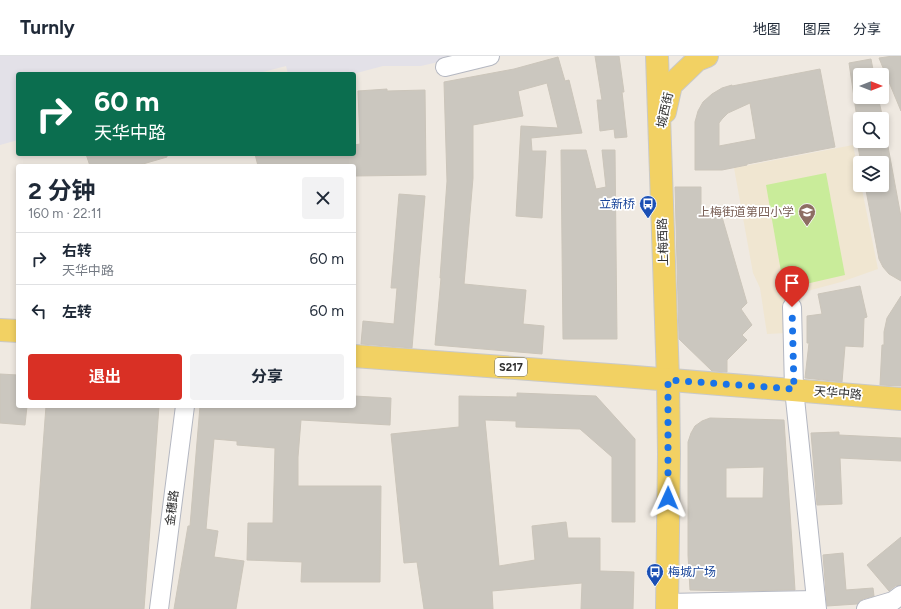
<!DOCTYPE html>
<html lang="zh">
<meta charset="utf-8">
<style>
:root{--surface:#fff;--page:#f2f2f3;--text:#1f2937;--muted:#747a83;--line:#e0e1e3;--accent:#d93025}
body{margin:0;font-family:Figtree,"Noto Sans SC",sans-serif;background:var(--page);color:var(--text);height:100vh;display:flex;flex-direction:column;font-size:15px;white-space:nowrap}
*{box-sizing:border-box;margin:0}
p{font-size:13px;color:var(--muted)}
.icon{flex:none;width:22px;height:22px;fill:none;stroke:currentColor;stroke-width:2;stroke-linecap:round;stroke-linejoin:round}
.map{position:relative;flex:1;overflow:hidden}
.panel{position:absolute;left:16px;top:108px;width:340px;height:244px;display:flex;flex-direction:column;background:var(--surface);border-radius:4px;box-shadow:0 2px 6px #0003}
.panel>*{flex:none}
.banner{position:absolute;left:16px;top:16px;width:340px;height:84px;border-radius:4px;box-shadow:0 2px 6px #0003;background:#0b6e4f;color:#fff;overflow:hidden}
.needle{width:26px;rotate:90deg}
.tools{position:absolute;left:853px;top:12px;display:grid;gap:8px}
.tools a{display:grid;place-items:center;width:36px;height:36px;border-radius:4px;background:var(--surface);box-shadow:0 2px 6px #0003;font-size:20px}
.pin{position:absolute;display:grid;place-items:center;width:34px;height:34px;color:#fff;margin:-41px -17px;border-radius:50% 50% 50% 0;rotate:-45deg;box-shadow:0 0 4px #0007}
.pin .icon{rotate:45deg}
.me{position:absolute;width:44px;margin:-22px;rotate:1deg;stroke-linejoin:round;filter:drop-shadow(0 0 3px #0008)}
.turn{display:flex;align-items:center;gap:14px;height:84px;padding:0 12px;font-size:18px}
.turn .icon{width:52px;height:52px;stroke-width:2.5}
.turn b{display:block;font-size:28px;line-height:34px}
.round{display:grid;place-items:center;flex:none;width:42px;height:42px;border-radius:4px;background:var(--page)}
.head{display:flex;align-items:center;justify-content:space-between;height:68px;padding:0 12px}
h1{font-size:24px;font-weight:700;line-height:30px}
.primary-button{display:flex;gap:8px;margin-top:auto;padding:8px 12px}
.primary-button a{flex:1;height:46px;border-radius:4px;background:var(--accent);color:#fff;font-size:16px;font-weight:700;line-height:46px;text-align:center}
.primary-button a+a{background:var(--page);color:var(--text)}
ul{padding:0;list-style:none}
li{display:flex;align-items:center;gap:12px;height:52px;padding:0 12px;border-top:1px solid var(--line)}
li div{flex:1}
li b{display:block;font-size:15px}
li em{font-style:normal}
header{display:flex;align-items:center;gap:24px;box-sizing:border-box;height:56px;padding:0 20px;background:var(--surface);border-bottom:1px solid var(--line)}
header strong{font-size:19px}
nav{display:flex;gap:22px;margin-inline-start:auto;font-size:14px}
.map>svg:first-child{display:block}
.industrial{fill:#e3e1e8}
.education{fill:#f0e6d1}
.pitch{fill:#c9ec9a}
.building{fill:#cbc7bf;stroke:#cbc5ba;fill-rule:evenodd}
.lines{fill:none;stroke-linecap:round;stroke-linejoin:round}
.minor-casing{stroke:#b4b7c1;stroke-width:20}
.major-casing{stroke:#c9c9c9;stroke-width:24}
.minor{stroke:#fff;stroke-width:18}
.major{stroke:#f2d163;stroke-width:22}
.route{stroke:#1a73e8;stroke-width:7;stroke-dasharray:0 12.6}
.labels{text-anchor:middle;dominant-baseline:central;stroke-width:3.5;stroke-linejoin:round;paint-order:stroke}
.shield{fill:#fff;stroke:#6d6d6d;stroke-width:1}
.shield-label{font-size:11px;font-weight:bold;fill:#2e2e2e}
.street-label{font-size:12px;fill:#2e2e2e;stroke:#fff}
.transit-label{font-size:12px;fill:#164399;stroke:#fff;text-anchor:end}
.education-label{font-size:12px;fill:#785e54;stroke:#fff;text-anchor:end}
</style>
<header>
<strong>Turnly</strong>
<nav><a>地图</a><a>图层</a><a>分享</a></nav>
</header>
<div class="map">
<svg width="901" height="553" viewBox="0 0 901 553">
<rect width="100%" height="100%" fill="#efe9e1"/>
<polygon class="industrial" points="0,0 464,0 421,10 383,10 353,18 288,18 286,10 255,18 18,18 18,84 0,89"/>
<polygon class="education" points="853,89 878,213 841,226 785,241 786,277 767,278 760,232 753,217 734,112"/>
<polygon class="pitch" points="826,117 845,219 784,233 766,129"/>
<g class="building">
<polygon points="595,0 619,0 624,36 622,36 627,81 615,82 614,73 600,75 597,44 602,44"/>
<polygon points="893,0 901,0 901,55 879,2"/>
<polygon points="558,1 565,25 569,24 582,77 531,82 532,95 546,95 542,162 516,160 521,70 558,72 547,27 518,35 523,60 473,69 473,122 464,228 526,234 523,268 544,270 542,298 435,289 441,222 440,222 447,125 444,26 514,13"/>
<polygon points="871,3 874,19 860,19 860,40 854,41 849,7"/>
<path d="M820,13L835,91L747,108V109L722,114H695V66L698,55L703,46L712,38L722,32L732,29V30ZM750,47L756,83L719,90V67L722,63L728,57Z"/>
<polygon points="387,33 387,35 425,34 426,119 354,120 354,110 258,110 255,98 354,98 354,89 360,88 358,35"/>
<polygon points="854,41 878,41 883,63 857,63"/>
<polygon points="857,85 887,85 901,161 901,225 889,218 883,211 879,203 865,129 882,129 882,107 861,107"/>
<polygon points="561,94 586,94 596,133 606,131 602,94 615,94 617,283 563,283"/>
<polygon points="86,98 167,98 167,101 136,110 90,110"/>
<polygon points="675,131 701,131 701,157 720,154 747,247 741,253 752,269 742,279 747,284 727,304 727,316 712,315 679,283"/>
<polygon points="399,138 425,140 412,292 361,288 363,265 394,268 397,232 391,232"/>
<polygon points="860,230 867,261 864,262 863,291 845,290 842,326 805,322 809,287 807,287 807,260 822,258 818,238"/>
<polygon points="901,240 901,330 880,329 882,289 884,289 884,276 887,262"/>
<polygon points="0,318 18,319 18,350 27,350 25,369 0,367"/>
<polygon points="517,337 596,340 635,383 635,466 612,466 612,401 580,373 516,371 516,365 485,364 499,510 535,504 532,470 566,466 568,482 600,482 600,515 634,516 633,553 581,553 582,527 492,535 493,553 424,553 417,506 404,507 391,378 459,371 459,340 517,341"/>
<polygon points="354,340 391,342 390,369 301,364 298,401 298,430 381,430 380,526 301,526 302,506 247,504 248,467 273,467 275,392 237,389 237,385 214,383 206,473 218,475 214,501 244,505 236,553 174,553 188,470 190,470 200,350 354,350"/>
<polygon points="46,350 159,350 144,553 31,553"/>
<path d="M710,362L784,364L795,534L731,535L690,534L688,499V386L691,377L695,370L702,365ZM764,411L763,442H726V412Z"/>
<polygon points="839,376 839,379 901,382 901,405 840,402 842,448 817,449 811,377"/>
<polygon points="901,481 901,529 895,530 889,535 867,509"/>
<polygon points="843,497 846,534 873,532 874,540 863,543 857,548 827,550 823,499"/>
</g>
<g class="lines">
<defs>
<g id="minor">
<polyline points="445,11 490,0"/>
<polyline points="792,251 794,333 817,553"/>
<polyline points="667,547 816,544"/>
<polyline points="159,553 185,350"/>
<polyline points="866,553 893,545 901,539"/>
</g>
<g id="major">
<polyline points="657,0 668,324 669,398 667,553"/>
<polyline points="665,56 671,29 697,4 707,0"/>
<polyline points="0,274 18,275"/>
<polyline points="354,300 623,320 901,343"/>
</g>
</defs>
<use href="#minor" class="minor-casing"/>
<use href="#major" class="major-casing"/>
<use href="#minor" class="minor"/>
<use href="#major" class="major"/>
</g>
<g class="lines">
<polyline class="route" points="668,442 668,324 794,333 792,251"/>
</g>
<defs>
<symbol id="bus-pin" viewBox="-11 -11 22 30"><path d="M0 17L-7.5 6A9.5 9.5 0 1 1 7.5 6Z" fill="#1a4fb4" stroke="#fff"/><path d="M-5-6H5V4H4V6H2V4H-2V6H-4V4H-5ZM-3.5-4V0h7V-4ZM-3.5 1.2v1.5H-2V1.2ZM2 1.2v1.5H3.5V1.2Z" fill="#fff"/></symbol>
<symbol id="school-pin" viewBox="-11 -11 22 30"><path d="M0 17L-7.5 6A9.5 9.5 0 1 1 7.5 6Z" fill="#8d6e63" stroke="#fff"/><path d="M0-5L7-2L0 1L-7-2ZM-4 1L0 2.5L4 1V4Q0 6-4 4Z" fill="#fff"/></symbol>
</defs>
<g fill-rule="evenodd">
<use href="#bus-pin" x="638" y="138" width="20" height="27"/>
<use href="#school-pin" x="797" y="146" width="20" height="27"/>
<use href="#bus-pin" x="645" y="506" width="20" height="27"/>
</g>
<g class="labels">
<rect class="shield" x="495" y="302" width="32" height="18" rx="3"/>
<g class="shield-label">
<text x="511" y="311">S217</text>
</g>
<g class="street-label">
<text transform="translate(665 54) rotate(-77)">城西街</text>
<text transform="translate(663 186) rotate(-92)">上梅西路</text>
<text transform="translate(838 337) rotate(5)">天华中路</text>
<text transform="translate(172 452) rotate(-83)">金穗路</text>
</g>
<g class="transit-label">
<text x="635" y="148">立新桥</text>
<text x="668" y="516" text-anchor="start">梅城广场</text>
</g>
<g class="education-label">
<text x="794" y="156">上梅街道第四小学</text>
</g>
</g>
</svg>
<div class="tools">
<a><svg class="needle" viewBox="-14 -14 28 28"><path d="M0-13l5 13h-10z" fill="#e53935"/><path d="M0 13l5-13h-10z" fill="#747a83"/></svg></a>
<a><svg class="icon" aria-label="search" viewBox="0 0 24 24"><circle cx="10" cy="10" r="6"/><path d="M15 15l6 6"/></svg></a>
<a><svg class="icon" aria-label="layers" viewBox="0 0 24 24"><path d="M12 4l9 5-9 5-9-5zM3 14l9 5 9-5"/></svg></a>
</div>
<div class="pin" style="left:792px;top:251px;background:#d93025"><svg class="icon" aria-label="arrive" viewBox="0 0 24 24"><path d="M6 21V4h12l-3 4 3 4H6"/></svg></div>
<svg class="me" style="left:668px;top:442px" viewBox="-20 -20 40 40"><path d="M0-17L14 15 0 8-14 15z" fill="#1a73e8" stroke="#fff" stroke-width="4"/></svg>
<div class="banner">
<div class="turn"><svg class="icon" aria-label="right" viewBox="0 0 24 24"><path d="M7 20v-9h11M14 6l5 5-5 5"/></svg><div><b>60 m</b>天华中路</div></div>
</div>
<section class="panel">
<div class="head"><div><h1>2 分钟</h1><p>160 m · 22:11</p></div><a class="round"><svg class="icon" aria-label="close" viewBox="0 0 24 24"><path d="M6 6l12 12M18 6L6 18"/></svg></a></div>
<ul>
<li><svg class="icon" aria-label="right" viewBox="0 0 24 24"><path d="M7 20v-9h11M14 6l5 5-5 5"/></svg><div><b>右转</b><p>天华中路</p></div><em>60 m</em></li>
<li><svg class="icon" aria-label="left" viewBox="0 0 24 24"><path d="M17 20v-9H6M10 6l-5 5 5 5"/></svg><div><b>左转</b></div><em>60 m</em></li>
</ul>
<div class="primary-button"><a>退出</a><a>分享</a></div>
</section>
</div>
